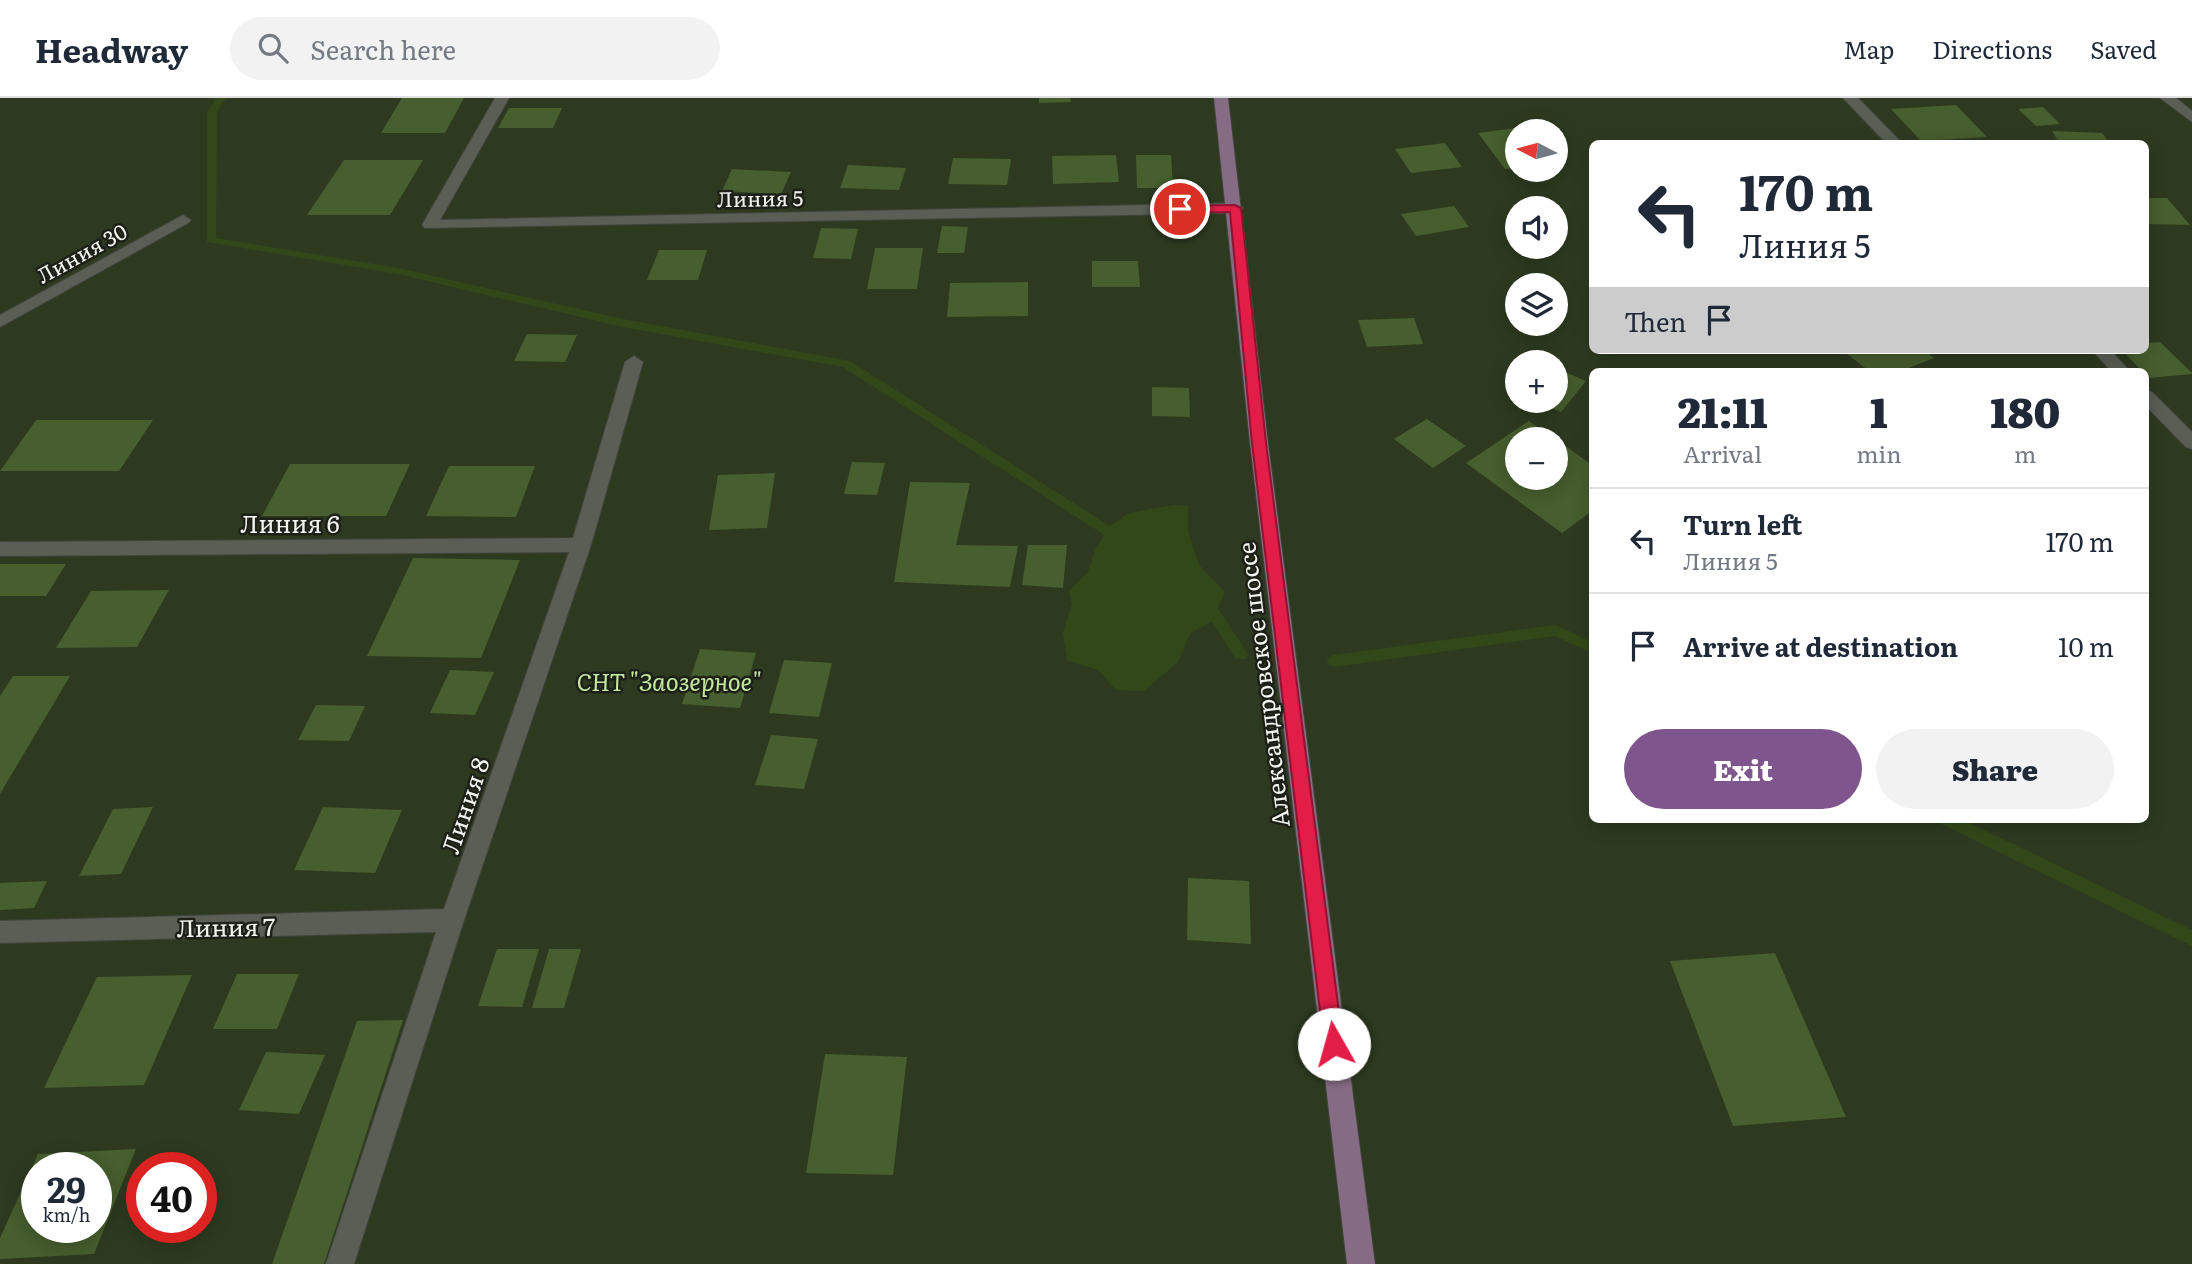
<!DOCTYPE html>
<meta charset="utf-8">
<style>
:root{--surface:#fff;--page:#f2f2f3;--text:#1f2937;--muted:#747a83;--line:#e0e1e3;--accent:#7e558c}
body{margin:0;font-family:Literata,serif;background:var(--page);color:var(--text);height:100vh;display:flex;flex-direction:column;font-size:26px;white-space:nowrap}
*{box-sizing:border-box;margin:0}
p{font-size:23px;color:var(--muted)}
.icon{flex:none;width:38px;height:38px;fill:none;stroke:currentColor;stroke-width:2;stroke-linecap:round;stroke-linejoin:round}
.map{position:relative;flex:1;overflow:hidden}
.details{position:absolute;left:1589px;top:270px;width:560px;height:455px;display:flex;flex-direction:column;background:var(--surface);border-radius:10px;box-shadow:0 4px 18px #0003}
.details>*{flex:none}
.top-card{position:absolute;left:1589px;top:42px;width:560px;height:214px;border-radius:10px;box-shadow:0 4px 18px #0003;background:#fff;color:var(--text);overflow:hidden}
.needle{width:46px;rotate:276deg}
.controls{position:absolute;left:1505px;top:21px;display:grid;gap:14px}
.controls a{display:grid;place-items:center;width:63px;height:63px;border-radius:50%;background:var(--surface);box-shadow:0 4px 18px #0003;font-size:35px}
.speed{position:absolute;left:21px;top:1054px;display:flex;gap:14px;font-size:35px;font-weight:700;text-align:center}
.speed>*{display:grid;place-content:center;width:91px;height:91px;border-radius:50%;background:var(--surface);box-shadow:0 4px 18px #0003;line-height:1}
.speed small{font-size:18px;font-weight:400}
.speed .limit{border:10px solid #d22;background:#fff;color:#111}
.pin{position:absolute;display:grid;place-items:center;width:60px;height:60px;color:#fff;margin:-30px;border:4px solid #fff;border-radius:50%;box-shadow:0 2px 7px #0007}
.me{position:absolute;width:77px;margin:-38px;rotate:353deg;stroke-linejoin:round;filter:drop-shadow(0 0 5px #0008)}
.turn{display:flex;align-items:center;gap:24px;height:147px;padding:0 35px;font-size:32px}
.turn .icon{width:91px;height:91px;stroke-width:2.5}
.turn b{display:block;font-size:49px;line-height:60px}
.then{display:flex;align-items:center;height:66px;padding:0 35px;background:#0003;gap:14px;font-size:26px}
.eta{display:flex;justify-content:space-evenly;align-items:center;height:119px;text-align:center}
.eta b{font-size:42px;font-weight:800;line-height:49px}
.button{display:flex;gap:14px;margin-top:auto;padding:14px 35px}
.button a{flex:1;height:80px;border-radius:42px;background:var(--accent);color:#fff;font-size:28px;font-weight:800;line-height:80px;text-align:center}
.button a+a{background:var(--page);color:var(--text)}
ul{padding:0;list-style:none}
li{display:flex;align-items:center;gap:21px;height:105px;padding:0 35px;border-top:2px solid var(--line)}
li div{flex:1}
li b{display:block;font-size:26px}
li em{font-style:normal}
header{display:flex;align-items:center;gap:42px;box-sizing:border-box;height:98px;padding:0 35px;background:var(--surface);border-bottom:2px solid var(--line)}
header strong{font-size:33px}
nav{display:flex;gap:38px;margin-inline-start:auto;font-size:24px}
.search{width:490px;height:63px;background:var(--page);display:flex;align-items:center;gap:18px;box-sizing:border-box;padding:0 24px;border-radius:38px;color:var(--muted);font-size:26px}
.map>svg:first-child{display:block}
.green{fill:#2e3a20;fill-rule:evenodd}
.water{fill:#334819}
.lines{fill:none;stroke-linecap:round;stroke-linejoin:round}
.stream{fill:#334819;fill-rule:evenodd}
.building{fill:#475e2e;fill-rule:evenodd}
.street-casing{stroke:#41443d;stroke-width:2}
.secondary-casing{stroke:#41443d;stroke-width:2}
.street{fill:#595f55;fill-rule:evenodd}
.secondary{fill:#856b83;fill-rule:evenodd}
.route{fill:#e11d48;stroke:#92132f;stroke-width:2}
.labels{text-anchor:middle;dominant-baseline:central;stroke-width:5;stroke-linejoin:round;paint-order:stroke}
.far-street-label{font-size:21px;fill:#f2f5ef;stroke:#1c2018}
.street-label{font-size:24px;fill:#f2f5ef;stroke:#1c2018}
.park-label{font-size:24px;font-style:italic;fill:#c3e89d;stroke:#1c2018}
</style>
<header>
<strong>Headway</strong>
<div class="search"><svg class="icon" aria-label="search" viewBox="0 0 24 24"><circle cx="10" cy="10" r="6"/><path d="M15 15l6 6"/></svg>Search here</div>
<nav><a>Map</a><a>Directions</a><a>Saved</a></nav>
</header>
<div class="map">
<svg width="2192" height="1166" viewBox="0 0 2192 1166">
<rect width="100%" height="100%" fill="#252a21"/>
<path class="green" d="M0,0H2192V1166H0ZM1517,33H1556V72H1517ZM1592,46H2146V252H1592ZM1517,110H1556V149H1517ZM1517,187H1556V226H1517ZM1517,264H1556V303H1517ZM1592,273H2146V721H1592ZM1517,341H1556V380H1517ZM37,1069H96V1129H37ZM142,1069H201V1129H142Z"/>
<polygon class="water" points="1174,407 1188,408 1188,434 1199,467 1225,494 1212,523 1190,536 1178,564 1144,593 1116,592 1098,572 1067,562 1063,535 1072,506 1069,493 1088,474 1096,450 1109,429 1129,415"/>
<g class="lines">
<g class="stream">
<polygon points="216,0 226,0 217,14 216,140 398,170 623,221 850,263 1127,439 1128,442 1127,445 1117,445 843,269 623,229 398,176 207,144 207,14"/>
<polygon points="1204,496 1209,497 1246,553 1248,557 1246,561 1236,561 1199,505 1197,501 1199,497"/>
<polygon points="1556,527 1592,544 1592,555 1555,538 1334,569 1329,567 1327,563 1329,559 1334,557"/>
<polygon points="1938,721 1961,721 2192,832 2192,848 1941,726"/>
</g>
</g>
<g class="building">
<polygon points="402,0 464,0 445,35 381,35"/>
<polygon points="1039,0 1070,0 1071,4 1039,5"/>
<polygon points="1956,7 1987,39 1921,43 1891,11"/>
<polygon points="2043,9 2060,26 2036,28 2018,11"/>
<polygon points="509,10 562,10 553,30 498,30"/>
<polygon points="1524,29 1527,33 1517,33 1517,70 1505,71 1478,35"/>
<polygon points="2052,33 2102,35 2110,46 2060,46"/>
<polygon points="1445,45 1462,69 1411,75 1395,51"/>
<polygon points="1116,57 1119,84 1053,86 1052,58"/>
<polygon points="1136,57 1171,57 1173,90 1137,90"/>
<polygon points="953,60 1011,61 1007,87 948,86"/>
<polygon points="344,62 423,62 390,117 307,117"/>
<polygon points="848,67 906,70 899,92 840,90"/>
<polygon points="732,71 791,74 781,96 722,93"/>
<polygon points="2146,100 2167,100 2190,127 2146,126"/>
<polygon points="1454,108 1469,129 1416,138 1401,116"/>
<polygon points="942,128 968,129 964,155 937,155"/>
<polygon points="821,130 858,131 851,161 813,160"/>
<polygon points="875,150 923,150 917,191 867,191"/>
<polygon points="659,152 707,152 698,182 647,182"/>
<polygon points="1092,163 1138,163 1140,189 1092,189"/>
<polygon points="1028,184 1028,218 947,219 950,185"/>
<polygon points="1414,220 1423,246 1367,249 1358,222"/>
<polygon points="527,236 577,237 565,264 514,263"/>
<polygon points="2160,244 2192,275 2192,276 2149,280 2146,273 2142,273 2122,252 2146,252 2146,245"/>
<polygon points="1842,252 1923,252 1934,260 1901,273 1869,273"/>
<polygon points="1556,270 1586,283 1561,314 1536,303 1556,303"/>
<polygon points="1152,289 1189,290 1190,319 1152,318"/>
<polygon points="1427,321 1466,348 1433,370 1394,341"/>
<polygon points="36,322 153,322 119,373 0,373"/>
<polygon points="1529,323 1555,341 1517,341 1517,380 1556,380 1556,341 1592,367 1592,413 1562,435 1466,365"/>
<polygon points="852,364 885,365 877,397 844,396"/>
<polygon points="290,366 410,366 386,418 262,418"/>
<polygon points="449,368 535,368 516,419 426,418"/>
<polygon points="775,375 767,430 709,432 718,377"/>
<polygon points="910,384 970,385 956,447 1018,448 1010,489 894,484"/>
<polygon points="1028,447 1067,447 1063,490 1022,487"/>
<polygon points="413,460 520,462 481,560 367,558"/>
<polygon points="0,466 66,466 46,498 0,498"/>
<polygon points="169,492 137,549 56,550 91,493"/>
<polygon points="700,551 756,555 740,610 682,606"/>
<polygon points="784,562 832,565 819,619 769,615"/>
<polygon points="450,572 494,574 475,617 430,615"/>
<polygon points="13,578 70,578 0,696 0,598"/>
<polygon points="316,607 365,608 349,643 298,642"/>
<polygon points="771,637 818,641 804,691 755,687"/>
<polygon points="153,709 121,776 79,778 113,711"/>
<polygon points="323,709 402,712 375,775 294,772"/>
<polygon points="1188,780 1249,783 1251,846 1187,842"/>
<polygon points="47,783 34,810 0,812 0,785"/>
<polygon points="497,851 539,851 522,909 478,908"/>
<polygon points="549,851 581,851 564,910 532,910"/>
<polygon points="1775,855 1846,1019 1733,1028 1670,863"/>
<polygon points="237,876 299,876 277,931 213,931"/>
<polygon points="192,877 144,987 44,990 97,879"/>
<polygon points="403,922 324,1166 272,1166 357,923"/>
<polygon points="266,954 325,957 299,1016 239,1012"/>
<polygon points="825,956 907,959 893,1077 806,1075"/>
<path d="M136,1051L94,1156L0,1161V1140L38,1056ZM37,1069H96V1129H37Z"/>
</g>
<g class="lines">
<defs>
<g id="street">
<polygon points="495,0 509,0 440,122 1235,105 1243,110 1235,115 425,130 422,127"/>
<polygon points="1843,0 1858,0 1903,46 1887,46"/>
<polygon points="2160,0 2176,0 2192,13 2192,24"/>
<polygon points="183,117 191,122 188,125 0,229 0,217"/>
<polygon points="2092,252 2110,252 2130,273 2111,273"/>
<polygon points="634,258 643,264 591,447 464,822 354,1166 326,1166 436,834 0,845 0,823 444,811 569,454 0,458 0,444 573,440 625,264"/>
<polygon points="2146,292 2152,294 2192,334 2192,351 2186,349 2146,308"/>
</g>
<polygon id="secondary" points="1214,0 1228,0 1268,345 1375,1166 1347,1166 1250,345"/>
</defs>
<use href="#street" class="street-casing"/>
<use href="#secondary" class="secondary-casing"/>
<use href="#street" class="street"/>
<use href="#secondary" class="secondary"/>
</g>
<polygon class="route" points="1235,107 1241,110 1266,345 1343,946 1340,953 1334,956 1327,953 1324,946 1252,345 1230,114 1180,115 1174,111 1180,108"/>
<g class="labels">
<g class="far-street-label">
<text transform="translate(760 99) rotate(-1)">Линия 5</text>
<text transform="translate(81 154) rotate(-29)">Линия 30</text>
</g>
<g class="street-label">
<text x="290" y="424">Линия 6</text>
<text transform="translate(1262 587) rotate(-97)">Александровское шоссе</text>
<text transform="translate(464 707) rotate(-71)">Линия 8</text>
<text transform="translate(226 828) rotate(-1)">Линия 7</text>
</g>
<g class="park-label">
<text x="669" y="582">СНТ "Заозерное"</text>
</g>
</g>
</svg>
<div class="controls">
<a><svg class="needle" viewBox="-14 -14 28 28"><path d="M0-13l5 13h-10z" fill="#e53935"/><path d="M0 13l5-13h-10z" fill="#747a83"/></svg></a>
<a><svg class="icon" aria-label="sound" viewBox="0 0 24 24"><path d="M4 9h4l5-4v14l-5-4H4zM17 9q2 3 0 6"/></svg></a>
<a><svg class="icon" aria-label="layers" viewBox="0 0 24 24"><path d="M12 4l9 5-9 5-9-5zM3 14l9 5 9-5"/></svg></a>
<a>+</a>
<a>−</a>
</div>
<div class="speed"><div>29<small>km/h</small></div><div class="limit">40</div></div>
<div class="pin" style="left:1180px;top:111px;background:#d93025"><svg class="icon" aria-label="arrive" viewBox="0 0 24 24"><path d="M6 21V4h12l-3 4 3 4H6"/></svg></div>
<svg class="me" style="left:1334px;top:946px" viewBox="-20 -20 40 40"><circle r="19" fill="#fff"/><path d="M0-13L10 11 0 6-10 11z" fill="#e11d48"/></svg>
<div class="top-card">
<div class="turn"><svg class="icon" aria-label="left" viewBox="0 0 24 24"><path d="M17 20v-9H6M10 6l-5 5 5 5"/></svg><div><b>170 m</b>Линия 5</div></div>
<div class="then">Then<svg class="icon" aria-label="arrive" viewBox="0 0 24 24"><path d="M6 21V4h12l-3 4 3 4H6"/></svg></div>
</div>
<section class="details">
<div class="eta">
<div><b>21:11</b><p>Arrival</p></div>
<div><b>1</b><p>min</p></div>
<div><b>180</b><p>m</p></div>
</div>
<ul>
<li><svg class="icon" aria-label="left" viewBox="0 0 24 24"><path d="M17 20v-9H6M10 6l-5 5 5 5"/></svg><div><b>Turn left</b><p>Линия 5</p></div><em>170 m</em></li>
<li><svg class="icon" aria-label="arrive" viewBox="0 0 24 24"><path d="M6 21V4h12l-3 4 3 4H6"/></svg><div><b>Arrive at destination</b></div><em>10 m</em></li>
</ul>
<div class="button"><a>Exit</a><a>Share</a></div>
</section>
</div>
